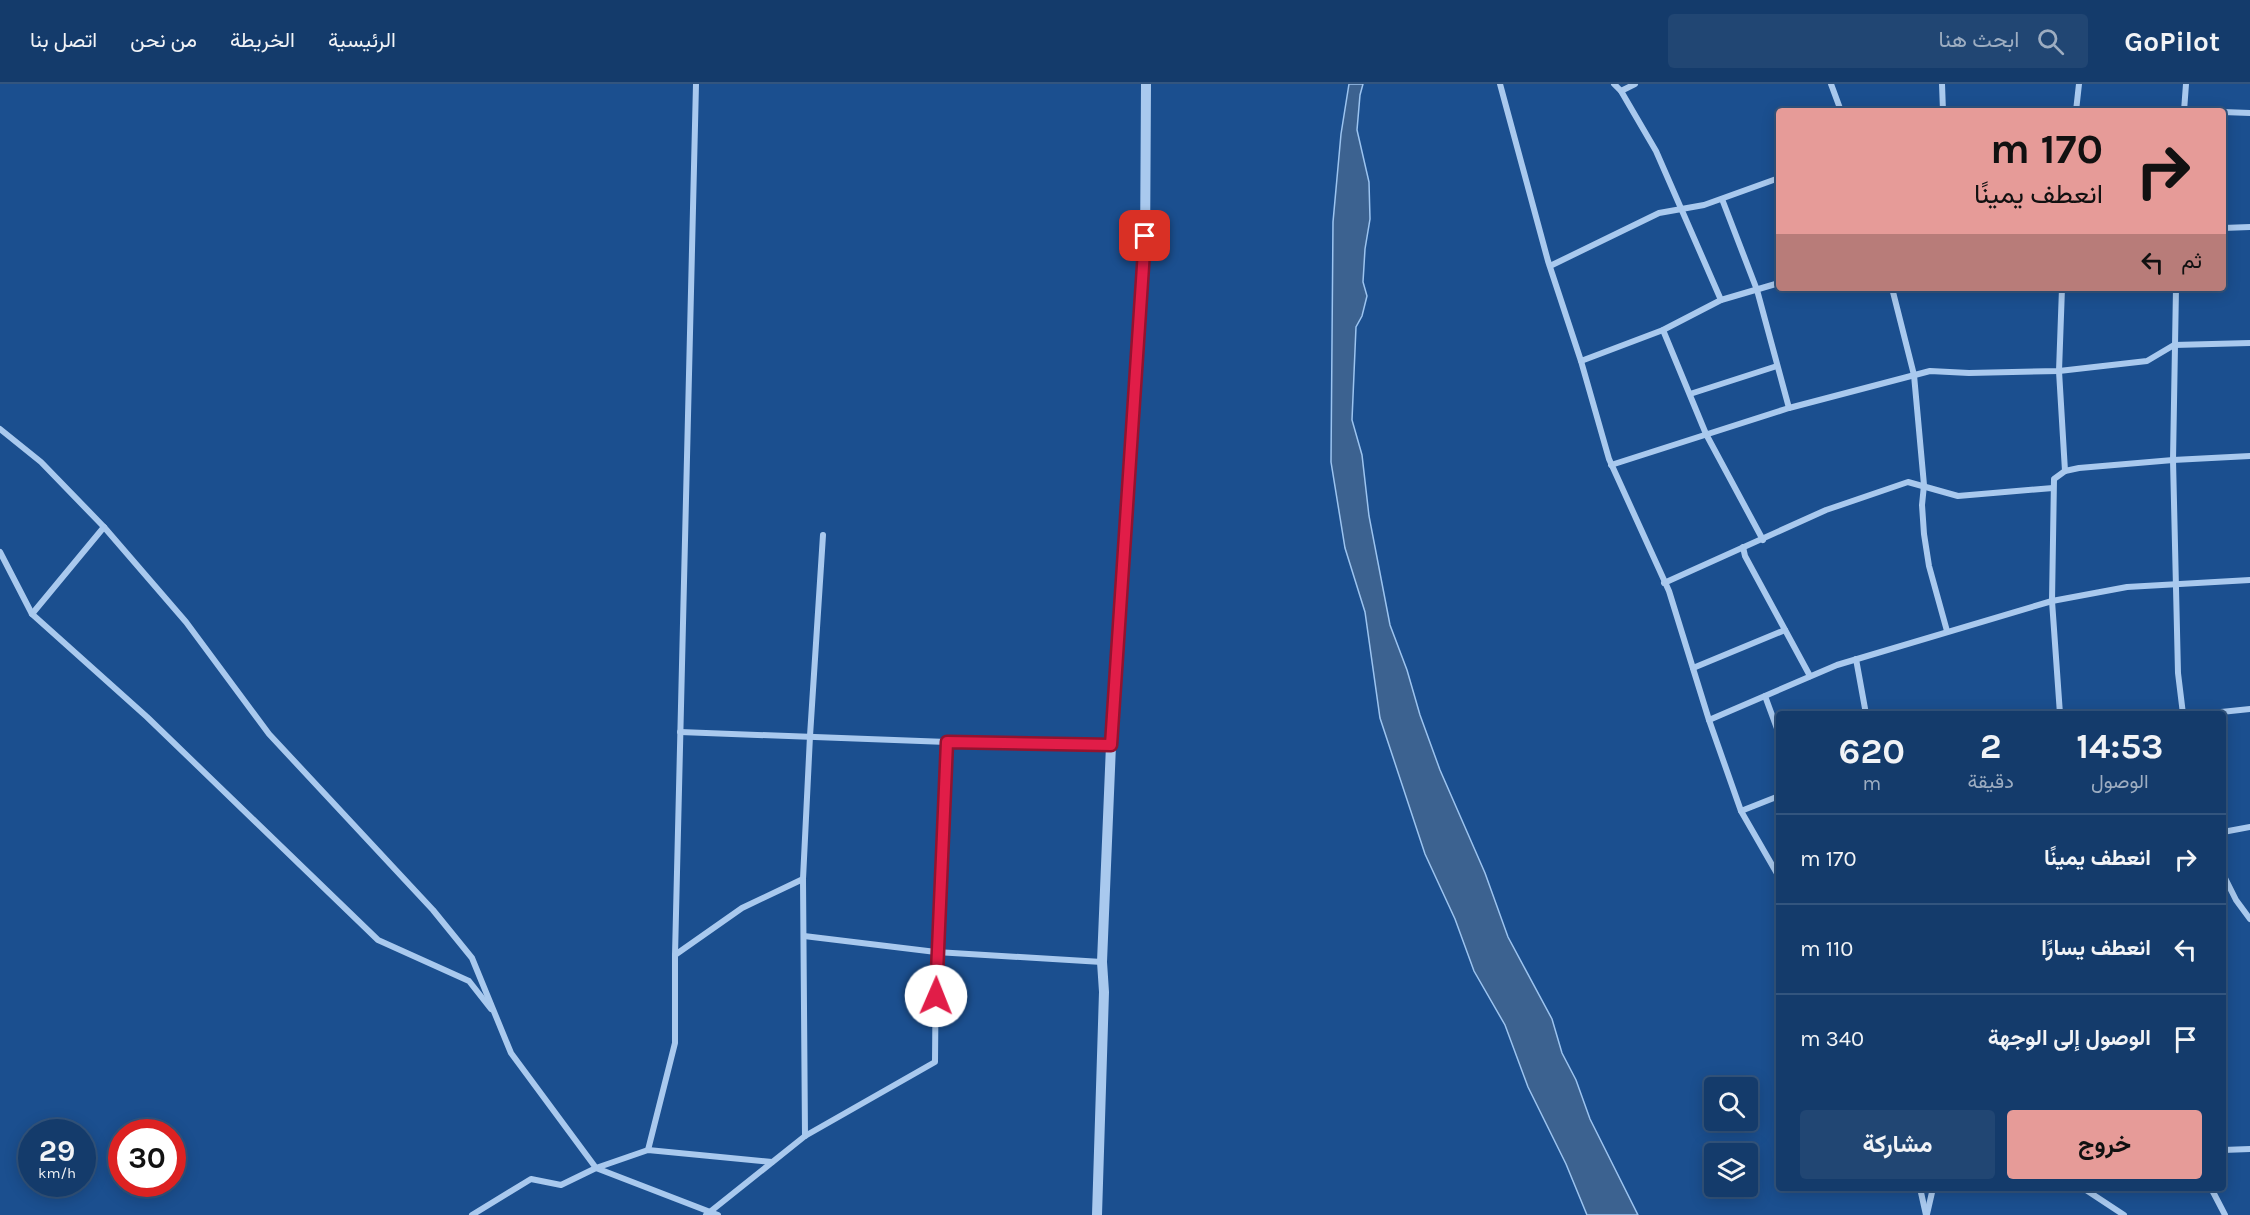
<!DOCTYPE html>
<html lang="ar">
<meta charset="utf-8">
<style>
:root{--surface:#143b6b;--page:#214673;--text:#f1f3f6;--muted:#9dadc1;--line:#33557e;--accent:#e69b98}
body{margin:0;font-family:Karla,Vazirmatn,sans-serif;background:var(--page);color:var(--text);direction:rtl;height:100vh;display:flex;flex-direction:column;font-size:22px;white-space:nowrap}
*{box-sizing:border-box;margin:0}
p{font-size:20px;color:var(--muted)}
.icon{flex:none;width:33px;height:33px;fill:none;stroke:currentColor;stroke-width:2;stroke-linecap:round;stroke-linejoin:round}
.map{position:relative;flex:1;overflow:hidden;direction:ltr}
.details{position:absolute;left:1776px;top:627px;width:450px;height:480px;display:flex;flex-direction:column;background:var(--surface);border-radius:6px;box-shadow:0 3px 15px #0003,0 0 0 2px var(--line);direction:rtl}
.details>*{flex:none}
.top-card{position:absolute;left:1776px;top:24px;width:450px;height:183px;border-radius:6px;box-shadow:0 3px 15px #0003,0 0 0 2px var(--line);direction:rtl;background:#e69b98;color:#111;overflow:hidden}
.buttons{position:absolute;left:1704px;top:993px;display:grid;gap:12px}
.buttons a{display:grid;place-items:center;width:54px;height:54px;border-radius:6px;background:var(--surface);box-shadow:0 3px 15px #0003,0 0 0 2px var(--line);font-size:30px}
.speed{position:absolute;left:18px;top:1035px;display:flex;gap:12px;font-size:30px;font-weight:700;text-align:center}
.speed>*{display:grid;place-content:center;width:78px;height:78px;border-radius:50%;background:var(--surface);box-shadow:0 3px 15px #0003,0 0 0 2px var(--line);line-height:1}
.speed small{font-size:15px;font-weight:400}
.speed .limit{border:9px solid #d22;background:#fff;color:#111}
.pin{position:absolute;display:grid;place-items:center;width:51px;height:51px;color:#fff;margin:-26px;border-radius:12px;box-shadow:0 3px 9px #0006}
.me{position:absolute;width:66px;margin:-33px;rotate:1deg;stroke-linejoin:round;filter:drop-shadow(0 0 4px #0008)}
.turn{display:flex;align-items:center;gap:21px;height:126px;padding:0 24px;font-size:27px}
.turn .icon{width:78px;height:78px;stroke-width:2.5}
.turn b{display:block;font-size:42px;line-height:51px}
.then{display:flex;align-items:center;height:57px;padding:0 24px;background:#0003;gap:12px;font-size:22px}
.eta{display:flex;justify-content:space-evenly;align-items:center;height:102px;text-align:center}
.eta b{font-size:36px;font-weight:700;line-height:42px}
.primary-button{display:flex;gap:12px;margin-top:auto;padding:12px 24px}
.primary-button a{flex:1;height:69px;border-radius:6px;background:var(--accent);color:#111;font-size:24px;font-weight:700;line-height:69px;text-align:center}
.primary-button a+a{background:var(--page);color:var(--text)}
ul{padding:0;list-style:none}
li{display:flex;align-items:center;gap:18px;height:90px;padding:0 24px;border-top:2px solid var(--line)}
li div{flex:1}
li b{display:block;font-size:22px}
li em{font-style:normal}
header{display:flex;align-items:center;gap:36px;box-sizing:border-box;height:84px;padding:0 30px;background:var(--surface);border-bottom:2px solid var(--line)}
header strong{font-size:28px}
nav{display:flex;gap:33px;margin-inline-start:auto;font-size:21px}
.search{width:420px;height:54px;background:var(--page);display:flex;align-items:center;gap:15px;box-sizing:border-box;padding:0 21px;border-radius:6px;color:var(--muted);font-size:22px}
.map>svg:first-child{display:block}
.water{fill:#3c6290;stroke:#9cc4f0;stroke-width:1.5}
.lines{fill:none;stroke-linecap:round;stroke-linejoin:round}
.minor{stroke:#a9c9ee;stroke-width:6}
.tertiary{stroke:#a9c9ee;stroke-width:10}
.route-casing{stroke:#92132f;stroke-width:15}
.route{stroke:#e11d48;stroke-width:10}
</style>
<header>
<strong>GoPilot</strong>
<div class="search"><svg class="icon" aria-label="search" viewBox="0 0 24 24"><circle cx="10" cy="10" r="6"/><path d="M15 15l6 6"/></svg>ابحث هنا</div>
<nav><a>الرئيسية</a><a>الخريطة</a><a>من نحن</a><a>اتصل بنا</a></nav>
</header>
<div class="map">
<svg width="2250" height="1131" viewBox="0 0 2250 1131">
<rect width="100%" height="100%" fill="#1b4f8f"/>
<polygon class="water" points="1349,0 1363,0 1360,11 1357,46 1369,98 1370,135 1365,165 1363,198 1367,212 1362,232 1356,243 1352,336 1362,371 1369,432 1390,541 1407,586 1420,631 1440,686 1485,789 1508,853 1552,935 1562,969 1576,996 1590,1035 1638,1131 1587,1131 1566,1080 1528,1003 1505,941 1474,887 1455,835 1425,770 1380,634 1365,528 1345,464 1331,378 1333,138 1341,50"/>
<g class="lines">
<g class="minor">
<polyline points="1500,0 1548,177 1581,277 1609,375 1669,507 1709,636 1741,727 1779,793"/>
<polyline points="1614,0 1621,7 1656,67 1721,216"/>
<polyline points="1831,0 1841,27"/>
<polyline points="1942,0 1943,27"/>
<polyline points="1621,7 1635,0"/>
<polyline points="2076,27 2079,0"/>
<polyline points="2184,27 2186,0"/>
<polyline points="2223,28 2250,29"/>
<polyline points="1722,115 1757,206 1789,324"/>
<polyline points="2223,144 2250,143"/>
<polyline points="1550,182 1659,129 1704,121 1779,94"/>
<polyline points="1892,204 1914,291 1924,401 1922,421 1924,450 1929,482 1947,547"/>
<polyline points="2062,204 2059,287 2065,387"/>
<polyline points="2176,204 2173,376 2178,589 2183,630"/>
<polyline points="1663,246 1706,350 1763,456"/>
<polyline points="1581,277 1663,246 1721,216 1779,199"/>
<polyline points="1690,310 1777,282"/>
<polyline points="0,345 41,378 104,443 186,538 269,650 433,826 472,874 511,969 596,1084 718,1131"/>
<polyline points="1611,381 1789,324 1930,287 1969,289 2059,287 2147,277 2174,261 2250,259"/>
<polyline points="1743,463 1745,472 1810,592"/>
<polyline points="0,468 32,530 147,633 378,856 469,897 491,925"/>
<polyline points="1664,499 1826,426 1908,398 1958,412 2053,404"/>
<polyline points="32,530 104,443"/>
<polyline points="1856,575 1866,630"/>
<polyline points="1693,584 1785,546"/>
<polyline points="1765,612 1779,650"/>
<polyline points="2060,630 2052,517 2054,395 2065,387 2079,384 2173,376 2250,372"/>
<polyline points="2202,630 2250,625"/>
<polyline points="1709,636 1837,581 2052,517 2127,503 2250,496"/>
<polyline points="680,648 947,658 1111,661"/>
<polyline points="1741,727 1779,712"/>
<polyline points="2223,748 2250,743"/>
<polyline points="2223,790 2236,816 2250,835"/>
<polyline points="804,852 936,868 1102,878"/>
<polyline points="675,871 696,0"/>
<polyline points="805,1052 803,795 810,652 823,451"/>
<polyline points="648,1066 675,959 675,871 742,824 803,795"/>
<polyline points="2223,1066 2250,1065"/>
<polyline points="1920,1104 1926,1131"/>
<polyline points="2083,1104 2124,1131"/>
<polyline points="2211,1104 2225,1131"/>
<polyline points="1927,1130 1933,1104"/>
<polyline points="472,1131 531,1095 561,1101 596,1084 648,1066 772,1078"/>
<polyline points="706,1131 805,1052 935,978 936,868 947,658"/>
</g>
<polyline class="tertiary" points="1097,1131 1104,908 1102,878 1111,661 1145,174 1146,0"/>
</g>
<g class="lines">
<defs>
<polyline id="route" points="936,912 947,658 1111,661 1145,152"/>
</defs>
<use href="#route" class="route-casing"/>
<use href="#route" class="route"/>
</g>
</svg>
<div class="buttons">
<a><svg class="icon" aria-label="search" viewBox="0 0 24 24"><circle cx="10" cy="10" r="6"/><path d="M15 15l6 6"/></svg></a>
<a><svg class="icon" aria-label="layers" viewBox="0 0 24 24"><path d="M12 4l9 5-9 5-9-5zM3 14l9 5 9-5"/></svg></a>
</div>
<div class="speed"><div>29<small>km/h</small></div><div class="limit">30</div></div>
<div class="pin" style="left:1145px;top:152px;background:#d93025"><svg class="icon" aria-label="arrive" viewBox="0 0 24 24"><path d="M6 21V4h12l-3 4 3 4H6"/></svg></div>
<svg class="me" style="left:936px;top:912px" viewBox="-20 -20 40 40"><circle r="19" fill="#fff"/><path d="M0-13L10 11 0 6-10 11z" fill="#e11d48"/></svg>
<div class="top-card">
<div class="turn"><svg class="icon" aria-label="right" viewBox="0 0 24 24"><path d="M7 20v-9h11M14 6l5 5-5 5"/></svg><div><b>170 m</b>انعطف يمينًا</div></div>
<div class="then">ثم<svg class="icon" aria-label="left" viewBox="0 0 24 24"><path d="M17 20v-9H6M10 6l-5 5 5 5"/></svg></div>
</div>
<section class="details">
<div class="eta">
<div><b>14:53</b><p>الوصول</p></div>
<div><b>2</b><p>دقيقة</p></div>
<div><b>620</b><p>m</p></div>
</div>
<ul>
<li><svg class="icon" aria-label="right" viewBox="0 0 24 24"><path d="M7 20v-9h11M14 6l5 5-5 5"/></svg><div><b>انعطف يمينًا</b></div><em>170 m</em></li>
<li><svg class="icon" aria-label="left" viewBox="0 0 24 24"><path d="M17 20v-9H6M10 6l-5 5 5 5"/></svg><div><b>انعطف يسارًا</b></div><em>110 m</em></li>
<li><svg class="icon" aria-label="arrive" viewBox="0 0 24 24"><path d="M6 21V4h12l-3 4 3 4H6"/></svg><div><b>الوصول إلى الوجهة</b></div><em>340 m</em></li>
</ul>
<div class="primary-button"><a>خروج</a><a>مشاركة</a></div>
</section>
</div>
